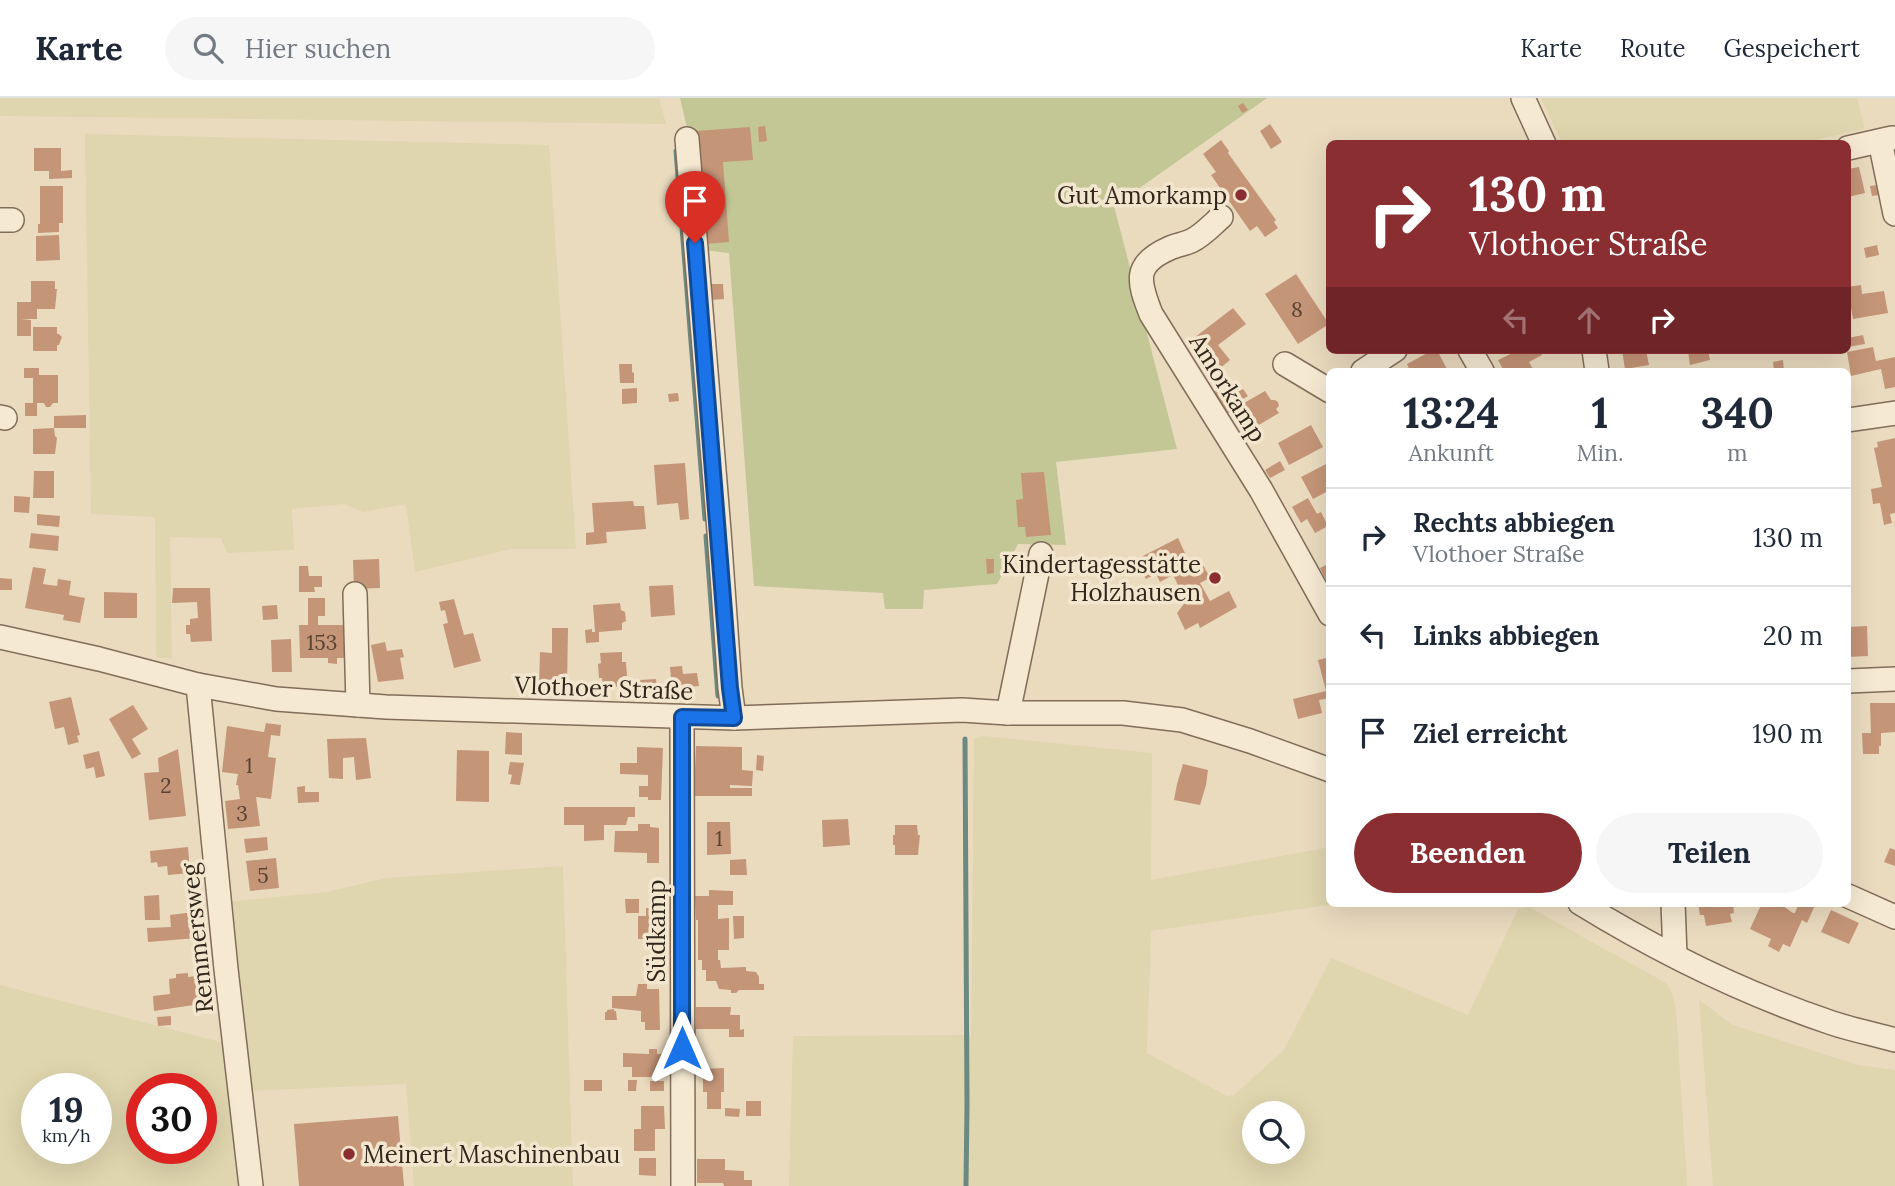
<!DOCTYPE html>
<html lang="de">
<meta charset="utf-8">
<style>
:root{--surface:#fff;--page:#f6f6f7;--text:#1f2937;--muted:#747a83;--line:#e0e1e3;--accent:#8b2e32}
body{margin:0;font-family:Lora,serif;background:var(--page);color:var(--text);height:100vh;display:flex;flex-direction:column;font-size:26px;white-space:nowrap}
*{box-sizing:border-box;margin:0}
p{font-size:23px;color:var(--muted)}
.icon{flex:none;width:38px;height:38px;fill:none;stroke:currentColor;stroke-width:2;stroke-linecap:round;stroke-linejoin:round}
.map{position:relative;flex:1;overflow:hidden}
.sheet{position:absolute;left:1326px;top:270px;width:525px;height:539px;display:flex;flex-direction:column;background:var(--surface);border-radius:10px;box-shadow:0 7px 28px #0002}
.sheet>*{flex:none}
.guide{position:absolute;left:1326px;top:42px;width:525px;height:214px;border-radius:10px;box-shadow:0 7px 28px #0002;background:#8b2e32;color:#fff;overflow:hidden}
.buttons{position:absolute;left:1242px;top:1003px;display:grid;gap:14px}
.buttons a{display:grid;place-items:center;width:63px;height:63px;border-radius:50%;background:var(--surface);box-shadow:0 7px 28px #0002;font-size:35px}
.speed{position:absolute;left:21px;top:975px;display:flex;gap:14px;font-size:35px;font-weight:700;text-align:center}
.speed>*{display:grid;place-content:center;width:91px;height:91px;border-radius:50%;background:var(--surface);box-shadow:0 7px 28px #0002;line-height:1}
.speed small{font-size:18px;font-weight:400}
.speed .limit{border:10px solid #d22;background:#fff;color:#111}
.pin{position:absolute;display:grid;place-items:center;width:60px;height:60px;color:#fff;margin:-72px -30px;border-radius:50% 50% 50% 0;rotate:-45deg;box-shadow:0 0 7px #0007}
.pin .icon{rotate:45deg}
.me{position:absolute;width:77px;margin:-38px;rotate:0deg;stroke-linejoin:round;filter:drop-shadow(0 0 5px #0008)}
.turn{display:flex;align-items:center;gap:24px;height:147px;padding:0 28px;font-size:32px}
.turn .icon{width:91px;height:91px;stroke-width:2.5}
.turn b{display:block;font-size:49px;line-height:60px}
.lanes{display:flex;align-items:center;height:66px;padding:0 28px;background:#0003;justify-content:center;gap:35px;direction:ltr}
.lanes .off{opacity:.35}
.eta{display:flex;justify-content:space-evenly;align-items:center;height:119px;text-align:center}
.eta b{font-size:42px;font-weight:800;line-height:49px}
.action{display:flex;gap:14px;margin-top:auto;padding:14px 28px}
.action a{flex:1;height:80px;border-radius:42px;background:var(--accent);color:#fff;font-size:28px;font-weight:800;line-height:80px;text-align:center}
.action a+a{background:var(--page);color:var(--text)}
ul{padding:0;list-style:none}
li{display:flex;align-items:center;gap:21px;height:98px;padding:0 28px;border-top:2px solid var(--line)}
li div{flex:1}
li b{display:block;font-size:26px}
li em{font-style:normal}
header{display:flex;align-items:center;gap:42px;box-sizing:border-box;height:98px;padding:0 35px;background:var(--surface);border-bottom:2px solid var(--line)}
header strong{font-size:33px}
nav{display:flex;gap:38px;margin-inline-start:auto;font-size:24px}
.search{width:490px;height:63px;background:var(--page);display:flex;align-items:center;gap:18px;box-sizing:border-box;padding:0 24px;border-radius:38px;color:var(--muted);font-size:26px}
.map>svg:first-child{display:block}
.farmland{fill:#dfd5ae;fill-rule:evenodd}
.green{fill:#c3c695}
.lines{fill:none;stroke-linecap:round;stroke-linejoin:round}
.stream{stroke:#6a8980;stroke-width:5}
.building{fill:#c59578}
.minor-casing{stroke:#816d59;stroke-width:26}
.minor{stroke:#f5e9d2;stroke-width:23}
.route-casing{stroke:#114b97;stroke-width:18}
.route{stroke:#1a73e8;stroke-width:12}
.poi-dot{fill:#8b2e32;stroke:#f2e6ce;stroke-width:2.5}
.labels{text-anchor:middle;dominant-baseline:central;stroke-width:7;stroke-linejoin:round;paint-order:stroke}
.number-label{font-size:21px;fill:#574233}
.poi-label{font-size:24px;fill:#32261c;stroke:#f2e6ce;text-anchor:end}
.street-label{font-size:24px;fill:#32261c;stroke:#f2e6ce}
</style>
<header>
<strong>Karte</strong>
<div class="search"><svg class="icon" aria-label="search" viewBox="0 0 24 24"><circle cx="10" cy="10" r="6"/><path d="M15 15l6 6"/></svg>Hier suchen</div>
<nav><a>Karte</a><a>Route</a><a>Gespeichert</a></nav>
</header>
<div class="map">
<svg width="1895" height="1088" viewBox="0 0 1895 1088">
<rect width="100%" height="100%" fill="#eadbbf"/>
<g class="farmland">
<polygon points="0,0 659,0 666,26 0,18"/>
<polygon points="1541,0 1857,0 1865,31 1796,46 1562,45"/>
<polygon points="85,36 549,47 576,451 511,451 415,474 406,406 363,414 344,406 292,411 294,452 227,455 221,440 170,439 172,561 156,559 155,419 91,416"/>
<path d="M983,638L1152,655L1151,782L1330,749V805H1341L1151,833L1147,955L1227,998L1234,997L1284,952L1331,860L1468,917L1518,811L1529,809L1666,885L1673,897L1676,912L1687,1088H789L793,938L971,937L974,641ZM1293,1015V1054H1255V1015Z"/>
<polygon points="563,768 573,1088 414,1088 406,986 248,993 226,804 327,794 386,780"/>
<path d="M0,887L228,946L242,1088H0ZM37,990H96V1050H37ZM142,990H201V1050H142Z"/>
<polygon points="1699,902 1733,927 1858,967 1895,972 1895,1088 1713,1088"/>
</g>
<polygon class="green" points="680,0 1267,0 1114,108 1177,351 1056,364 1066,447 1018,446 997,486 924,492 923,511 885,511 883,495 754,488 729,155 702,152 694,31 687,30"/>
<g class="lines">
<g class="stream">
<polyline points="676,53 705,421"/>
<polyline points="706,438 718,598"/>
<polyline points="965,641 967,1007 966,1088"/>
</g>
</g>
<g class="building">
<polygon points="1243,5 1248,12 1242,15 1238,8"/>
<polygon points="1270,26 1282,44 1271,51 1260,33"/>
<polygon points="765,28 767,43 759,44 758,29"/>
<polygon points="750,29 753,62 723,64 729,144 705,146 697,33"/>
<polygon points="1221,42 1229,53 1228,55 1276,122 1274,124 1278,130 1265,139 1257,128 1250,133 1211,77 1216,74 1203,56"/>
<polygon points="34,50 61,50 61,73 72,72 72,80 49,81 49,73 34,73"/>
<polygon points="1859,69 1865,95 1848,99 1848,71"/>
<polygon points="1877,87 1879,97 1872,98 1870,88"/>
<polygon points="40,88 63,88 63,125 59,125 59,134 38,135 38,126 40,126"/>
<polygon points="59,137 60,162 36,163 36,138"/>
<polygon points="1877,147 1879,157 1866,160 1864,150"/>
<polygon points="1296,176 1329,226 1298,246 1265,196"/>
<polygon points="31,183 55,183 55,191 57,191 55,211 37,211 37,221 21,221 31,222 31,238 17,238 17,204 31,204"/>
<polygon points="709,186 723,186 724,201 710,202"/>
<polygon points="1861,187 1862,196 1884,193 1888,215 1853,221 1849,198 1848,199 1848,189"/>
<polygon points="1233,210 1246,226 1218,247 1230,262 1219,271 1207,256 1203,260 1190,243"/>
<polygon points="33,229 57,229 57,236 59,236 62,239 59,247 57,247 57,253 33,253"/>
<polygon points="1863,237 1865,246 1848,249 1848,240"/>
<polygon points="1873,249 1876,263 1895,259 1895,289 1885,291 1881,271 1851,278 1847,254"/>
<polygon points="1433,252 1437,252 1448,273 1410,273 1407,266"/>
<polygon points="1519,252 1539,252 1542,257 1529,264 1534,273 1504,273 1498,262"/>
<polygon points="1622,252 1646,252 1649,267 1625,271"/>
<polygon points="1708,252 1710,262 1690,267 1688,253"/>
<polygon points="1783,262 1784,273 1774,273 1773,264"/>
<polygon points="619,266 632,266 632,274 634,275 634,285 620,285"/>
<polygon points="24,270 39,270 39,277 58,277 58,305 53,305 50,309 46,309 44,305 37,305 37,318 25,318 25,305 33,305 33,280 24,280"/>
<polygon points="637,290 637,305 622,306 622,291"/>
<polygon points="1221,290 1227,300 1243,291 1248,298 1232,308 1234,312 1227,316 1214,294"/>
<polygon points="1265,293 1271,302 1275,302 1278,304 1279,308 1276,311 1279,315 1257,328 1246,312 1244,305"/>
<polygon points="678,295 679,303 669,304 668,296"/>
<polygon points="86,317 86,330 54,330 55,338 57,340 55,356 33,356 33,331 54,330 54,318"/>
<polygon points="1311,327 1323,349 1289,367 1278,345"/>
<polygon points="1895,340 1895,415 1890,416 1892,425 1884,427 1880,405 1873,406 1871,391 1882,389 1874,350 1878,349 1877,344"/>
<polygon points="1280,363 1285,372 1270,380 1265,372"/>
<polygon points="1330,364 1330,392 1313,401 1301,379"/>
<polygon points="685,365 689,421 680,422 678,405 657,407 654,367"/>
<polygon points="34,373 54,373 54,400 33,400"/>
<polygon points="1044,374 1051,437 1026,439 1025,429 1018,429 1016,402 1023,401 1021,375"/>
<polygon points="14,398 30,399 29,415 14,414"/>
<polygon points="1308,400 1317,416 1321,414 1328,428 1315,435 1307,421 1301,425 1292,409"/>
<polygon points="633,403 634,408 644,408 646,431 606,434 607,445 586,447 586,435 594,434 592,405"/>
<polygon points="37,416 60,418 59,429 37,427"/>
<polygon points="31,435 59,438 58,453 29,450"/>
<polygon points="1178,440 1191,468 1201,463 1210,480 1200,485 1210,503 1229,493 1237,509 1200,530 1198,525 1185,532 1177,515 1186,503 1173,477 1160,484 1156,476 1146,481 1135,462"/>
<polygon points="379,461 380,490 354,491 353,462"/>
<polygon points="986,461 994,461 994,475 987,476"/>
<polygon points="1330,465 1330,482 1327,484 1320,470"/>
<polygon points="299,468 308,468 309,478 322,478 322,489 314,489 315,494 299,494"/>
<polygon points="33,469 46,471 43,486 57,488 58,481 71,483 69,497 85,500 80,525 63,522 64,517 25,510"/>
<polygon points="0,480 12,481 12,492 0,492"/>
<polygon points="673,487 675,517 651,519 649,488"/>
<polygon points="173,490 210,490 212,543 191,544 190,536 186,536 186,527 190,527 190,521 198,520 197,504 172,505"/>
<polygon points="104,494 137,495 137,520 104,520"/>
<polygon points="308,500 325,500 325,518 318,518 318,527 345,527 346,560 337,560 337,566 328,565 328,560 300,560 299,527 308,527"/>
<polygon points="454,501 464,537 473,535 481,563 454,570 443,526 448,525 445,512 441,513 439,504"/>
<polygon points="620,505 621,512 625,514 626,523 622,525 622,532 599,534 599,544 586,545 585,532 592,531 592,534 595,534 593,507"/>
<polygon points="277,507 278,521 263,522 262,508"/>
<polygon points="1867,528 1868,558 1848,559 1848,529"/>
<polygon points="552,530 568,530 567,588 539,588 540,554 552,555"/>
<polygon points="291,541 292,574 272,574 271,542"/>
<polygon points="385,544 387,553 402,551 404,559 400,560 404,581 378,584 371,547"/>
<polygon points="622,554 622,564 626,564 627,578 623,578 624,588 603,590 602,580 599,580 598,566 601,565 600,555"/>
<polygon points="1330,559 1330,600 1319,602 1322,615 1298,621 1293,601 1326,593 1318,562"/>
<polygon points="682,568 683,576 697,575 699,588 672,591 670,569"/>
<polygon points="656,581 658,601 641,601 640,582"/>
<polygon points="71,599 80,637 77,638 79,644 68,647 64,629 55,631 49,604"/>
<polygon points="1870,605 1895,605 1895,634 1881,635 1881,648 1879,648 1879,656 1863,656 1862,635 1871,635"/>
<polygon points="133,607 148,631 132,641 141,656 132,661 109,621"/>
<polygon points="266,625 281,627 280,638 271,637 268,659 276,660 271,701 256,699 260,728 228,731 225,703 240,701 238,687 236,687 238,676 222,674 227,628 264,634"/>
<polygon points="506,634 522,635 522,657 505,656"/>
<polygon points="366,640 371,680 356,682 354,659 343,660 343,681 329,680 327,641"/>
<polygon points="696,648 742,649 742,672 753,673 752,688 730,687 730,690 752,690 752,698 694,698"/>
<polygon points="637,649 663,650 661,702 648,702 648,699 639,699 639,688 648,688 648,677 620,676 620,665 637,665"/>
<polygon points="178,651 186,718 149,722 144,675 159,674 158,660"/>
<polygon points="457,652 489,653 489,704 456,703"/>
<polygon points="99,653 105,678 96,680 94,669 86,671 83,657"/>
<polygon points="757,657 764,658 763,673 756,672"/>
<polygon points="510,664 524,665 520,687 510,686 512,677 508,676"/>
<polygon points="1183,666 1208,672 1206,687 1200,707 1174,702 1177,686"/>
<polygon points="305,688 305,694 319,694 319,704 298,705 297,689"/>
<polygon points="564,709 635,709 635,719 628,719 626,727 604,727 604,742 584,743 584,727 564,727"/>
<polygon points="848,721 850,747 823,749 822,722"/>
<polygon points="707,724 730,724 731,756 707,757"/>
<polygon points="638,726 650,726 650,729 659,730 659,765 647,765 647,755 614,754 615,733 638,733"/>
<polygon points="895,727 917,727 918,737 920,737 918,757 895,757 895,747 893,747 893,737 895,737"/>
<polygon points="267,739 268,752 246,755 244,741"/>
<polygon points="188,749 190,775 168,777 167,768 158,769 157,764 151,765 150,753"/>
<polygon points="1890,750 1895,752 1895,768 1884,764"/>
<polygon points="276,760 279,790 250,793 246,763"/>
<polygon points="746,761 747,777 730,777 730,762"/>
<polygon points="709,792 733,793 733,807 718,807 718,821 729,820 729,852 718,852 718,862 720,862 721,870 746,869 746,873 756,874 759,879 759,886 764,886 764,892 739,892 736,895 731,895 731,892 719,891 716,883 706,883 706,872 702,872 702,862 698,862 698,822 696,822 695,798 709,798"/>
<polygon points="159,797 160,822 145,822 144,798"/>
<polygon points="625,801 639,801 639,815 626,815"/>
<polygon points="1698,805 1733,805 1734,815 1730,816 1732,824 1706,828 1704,817 1700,817"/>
<polygon points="1762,805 1779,805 1793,815 1795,815 1799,805 1816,805 1807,825 1802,822 1790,849 1783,846 1779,854 1768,848 1771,841 1750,831"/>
<polygon points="646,810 658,810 659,841 638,841 638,818 646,818"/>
<polygon points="1831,812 1859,825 1849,846 1821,834"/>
<polygon points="194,814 197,840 148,844 147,830 171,829 170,817"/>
<polygon points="733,818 744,818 744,840 734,841"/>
<polygon points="188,875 188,879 197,878 200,906 154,913 153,898 170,896 169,881 176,880 176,876"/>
<polygon points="638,886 647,886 647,891 659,891 660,932 645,932 645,924 641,924 641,913 612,910 612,898 636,898"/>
<polygon points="696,909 731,909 730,917 740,917 740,932 744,931 744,939 729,939 729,931 696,931"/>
<polygon points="614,911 614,913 616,913 617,922 605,922 605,914 607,914 607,912"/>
<polygon points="171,918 171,927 158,928 157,919"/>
<polygon points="649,951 657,951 657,956 664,956 664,979 632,979 632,969 623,969 623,955 649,956"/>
<polygon points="724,970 724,994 721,994 721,1011 707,1011 707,994 703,994 703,971"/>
<rect x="584" y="982" width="18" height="11"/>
<polygon points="628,982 637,982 636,993 628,993"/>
<rect x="650" y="983" width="14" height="10"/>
<rect x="746" y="1003" width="15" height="15"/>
<polygon points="641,1008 664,1008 665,1031 655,1031 655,1053 634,1053 634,1031 641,1031"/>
<polygon points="725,1010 740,1011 739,1019 725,1018"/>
<polygon points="398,1018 404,1088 299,1088 294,1026"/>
<polygon points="639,1060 656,1060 656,1078 639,1077"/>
<polygon points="697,1061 725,1061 725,1072 744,1073 744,1082 752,1082 752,1088 724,1088 723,1085 697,1085"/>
</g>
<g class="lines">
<defs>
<g id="minor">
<polyline points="1523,0 1544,46"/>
<polyline points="687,41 719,433 730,590 734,620"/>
<polyline points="1880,43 1895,116"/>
<polyline points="1848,50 1892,40"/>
<path d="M1221,119C1212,127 1202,138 1191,143C1184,146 1177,147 1170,150C1133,166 1138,183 1151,216L1261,392L1330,516"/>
<polyline points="0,122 12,122"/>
<polyline points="1470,252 1482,273"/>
<polyline points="1594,252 1597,273"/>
<polyline points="1285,266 1330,293"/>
<polyline points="1363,273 1395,252"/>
<polyline points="0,319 5,320"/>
<polyline points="1848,322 1895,315"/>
<polyline points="355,496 358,607"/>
<polyline points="0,539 99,561 198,587 276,601 386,609 734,620 962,612 1008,615 1123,615 1182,622 1250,643 1330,672"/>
<polyline points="1848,583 1895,581"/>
<polyline points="198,587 226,871 251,1088"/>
<polyline points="1008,615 1041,456"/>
<polyline points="682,619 683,1088"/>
<polyline points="1848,798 1895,819"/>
<path d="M1580,805C1658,853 1746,896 1832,925C1853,932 1874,936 1895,942"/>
<polyline points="1673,805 1675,857"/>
</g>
</defs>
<use href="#minor" class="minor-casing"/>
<use href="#minor" class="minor"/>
</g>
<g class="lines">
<defs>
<polyline id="route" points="682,950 682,619 734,620 730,590 695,145"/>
</defs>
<use href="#route" class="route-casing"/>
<use href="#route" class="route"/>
</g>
<g class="poi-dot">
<circle cx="1241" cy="97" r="7"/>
<circle cx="1215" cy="480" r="7"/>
<circle cx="349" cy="1056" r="7"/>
</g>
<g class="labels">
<g class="number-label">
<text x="1297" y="211">8</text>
<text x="322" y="544">153</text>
<text x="249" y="667">1</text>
<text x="166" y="687">2</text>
<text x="242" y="715">3</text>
<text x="719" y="740">1</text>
<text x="263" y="777">5</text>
</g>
<g class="poi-label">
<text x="1227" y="97">Gut Amorkamp</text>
<text x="1201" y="466">Kindertagesstätte<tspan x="1201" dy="28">Holzhausen</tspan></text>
<text x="363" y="1056" text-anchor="start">Meinert Maschinenbau</text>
</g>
<g class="street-label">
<text transform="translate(1228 290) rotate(58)">Amorkamp</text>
<text transform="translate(604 590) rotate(2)">Vlothoer Straße</text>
<text transform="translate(656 833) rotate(-90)">Südkamp</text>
<text transform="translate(197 840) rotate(-96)">Remmersweg</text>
</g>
</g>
</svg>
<div class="buttons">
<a><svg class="icon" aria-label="search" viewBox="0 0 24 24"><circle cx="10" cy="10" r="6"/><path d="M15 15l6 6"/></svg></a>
</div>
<div class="speed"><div>19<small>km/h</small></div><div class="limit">30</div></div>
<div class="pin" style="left:695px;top:145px;background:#d93025"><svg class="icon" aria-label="arrive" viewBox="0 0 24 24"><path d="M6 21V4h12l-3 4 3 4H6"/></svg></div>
<svg class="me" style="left:682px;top:950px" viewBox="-20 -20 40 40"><path d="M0-17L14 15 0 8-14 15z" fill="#1a73e8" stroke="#fff" stroke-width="4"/></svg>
<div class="guide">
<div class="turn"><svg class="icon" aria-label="right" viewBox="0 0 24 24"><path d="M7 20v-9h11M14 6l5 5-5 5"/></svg><div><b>130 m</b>Vlothoer Straße</div></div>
<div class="lanes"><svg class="icon off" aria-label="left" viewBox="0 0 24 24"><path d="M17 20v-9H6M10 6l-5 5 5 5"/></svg><svg class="icon off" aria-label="ahead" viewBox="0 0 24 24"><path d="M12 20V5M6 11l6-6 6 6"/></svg><svg class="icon" aria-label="right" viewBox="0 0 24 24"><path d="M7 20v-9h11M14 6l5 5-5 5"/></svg></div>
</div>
<section class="sheet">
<div class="eta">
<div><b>13:24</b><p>Ankunft</p></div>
<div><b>1</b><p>Min.</p></div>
<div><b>340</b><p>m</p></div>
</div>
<ul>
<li><svg class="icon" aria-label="right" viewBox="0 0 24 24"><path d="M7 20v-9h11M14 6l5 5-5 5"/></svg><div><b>Rechts abbiegen</b><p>Vlothoer Straße</p></div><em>130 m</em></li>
<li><svg class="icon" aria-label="left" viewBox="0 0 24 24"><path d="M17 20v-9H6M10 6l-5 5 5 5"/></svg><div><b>Links abbiegen</b></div><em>20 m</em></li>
<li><svg class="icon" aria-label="arrive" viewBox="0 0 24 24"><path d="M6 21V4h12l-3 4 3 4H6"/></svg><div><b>Ziel erreicht</b></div><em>190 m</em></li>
</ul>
<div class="action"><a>Beenden</a><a>Teilen</a></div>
</section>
</div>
